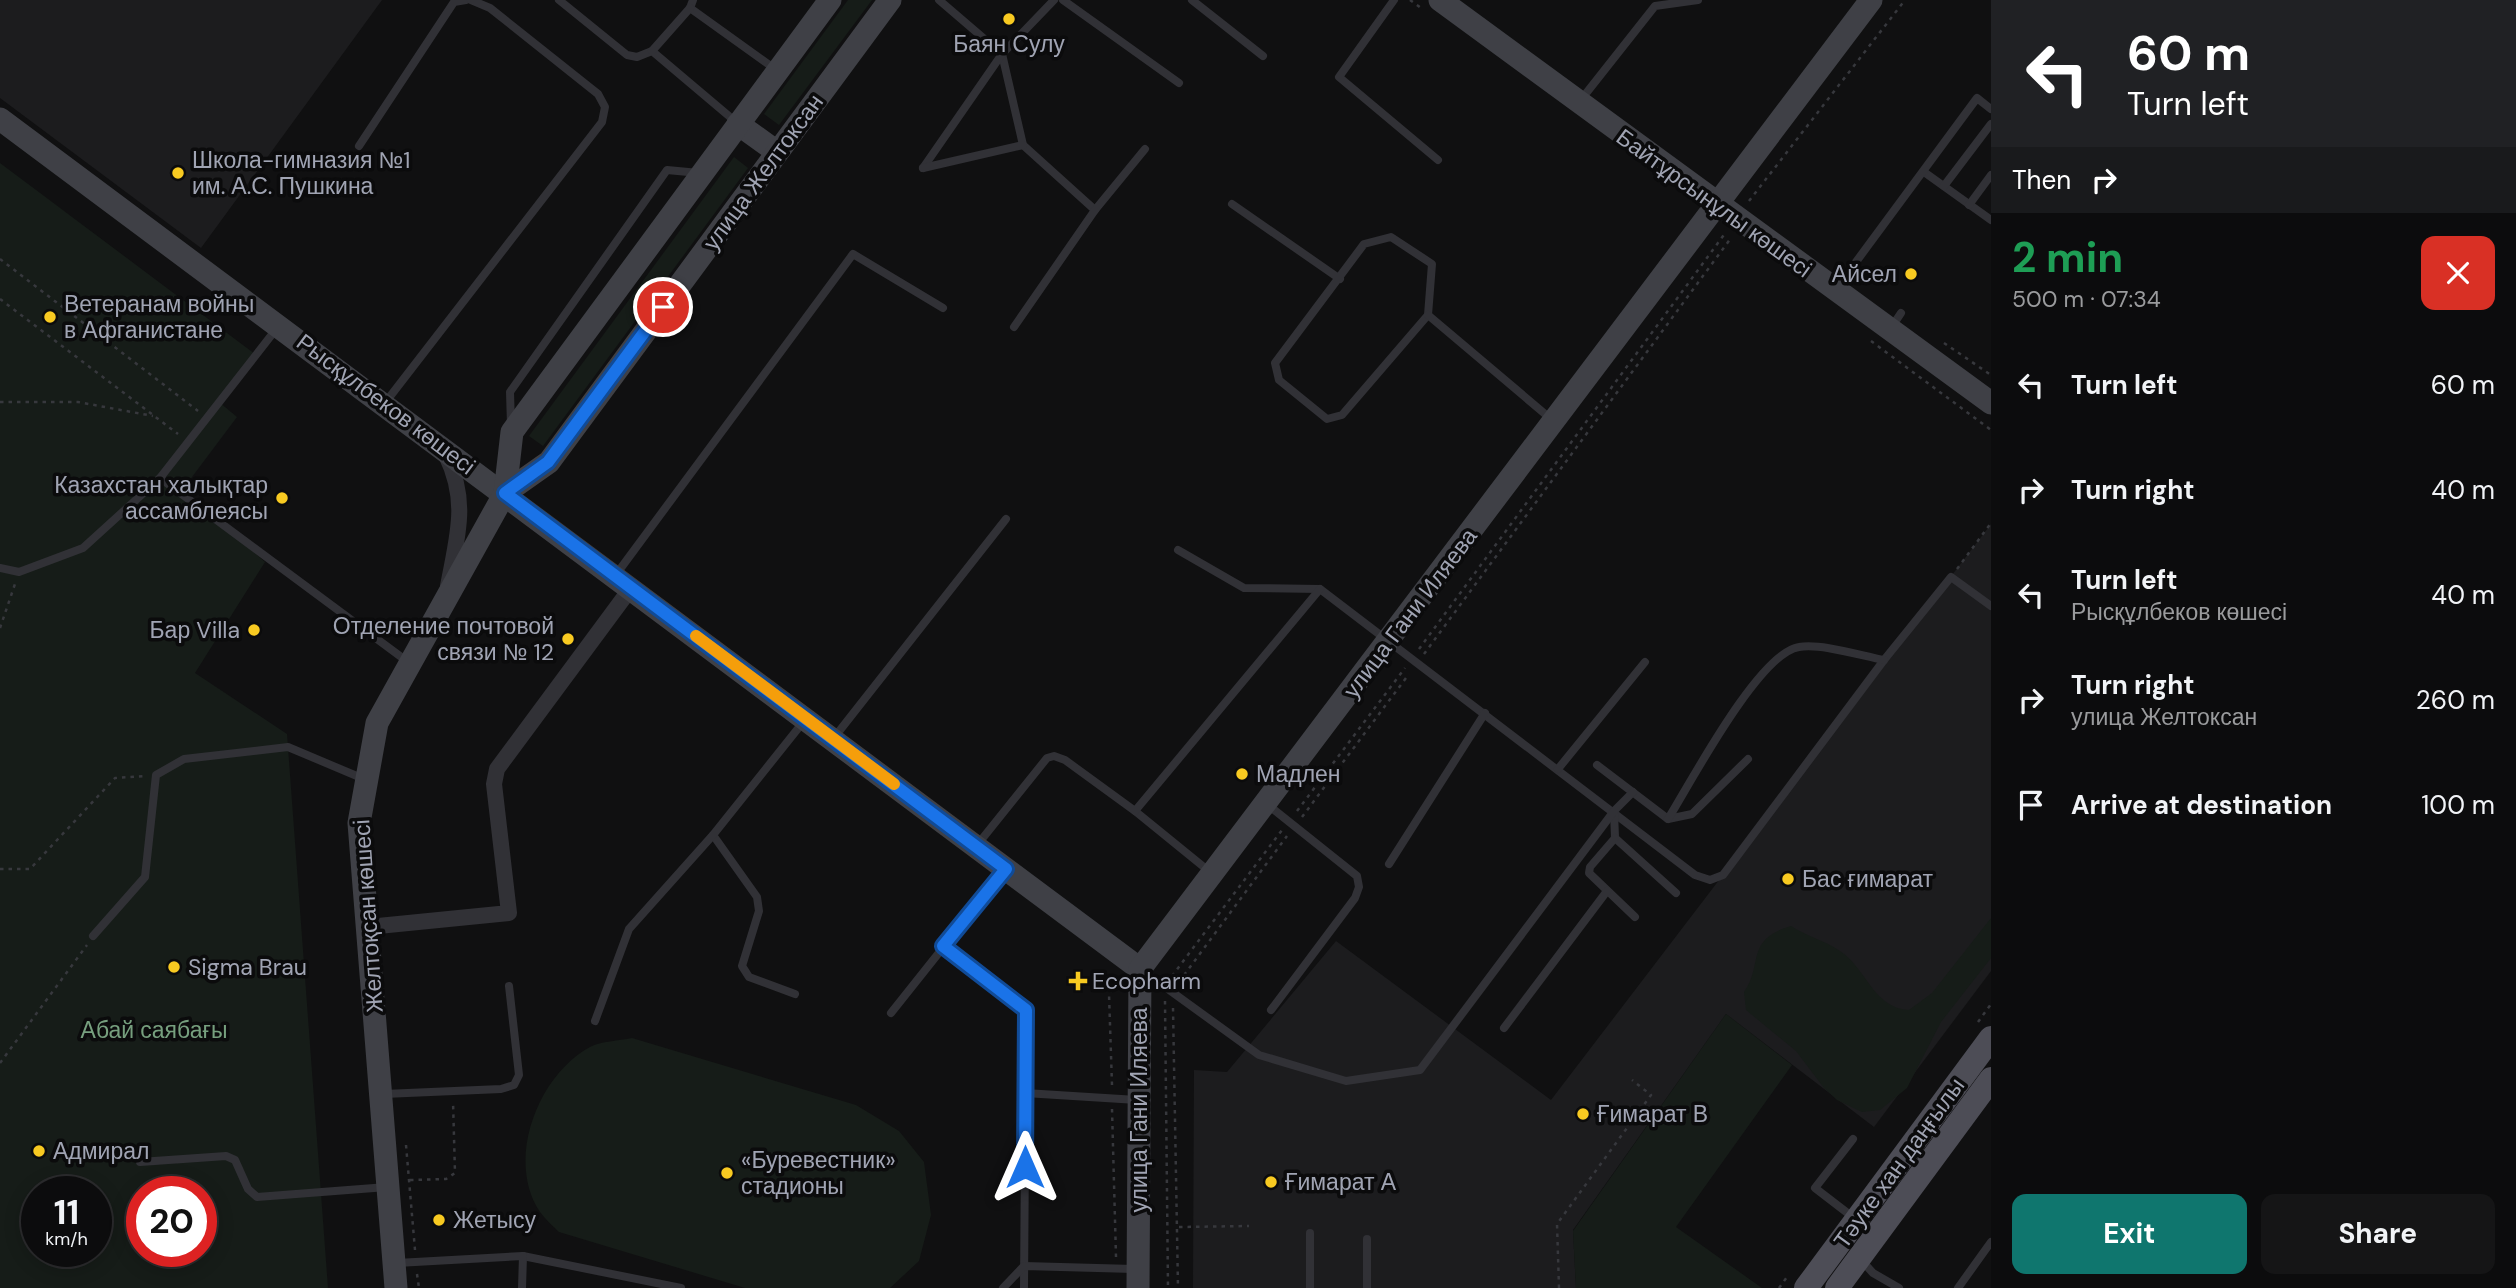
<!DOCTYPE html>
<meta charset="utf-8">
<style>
:root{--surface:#0c0c0d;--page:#151516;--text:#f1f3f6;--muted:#9a9b9d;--line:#2c2c2e;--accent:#0f766e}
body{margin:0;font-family:"DM Sans",sans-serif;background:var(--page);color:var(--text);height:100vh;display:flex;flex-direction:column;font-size:26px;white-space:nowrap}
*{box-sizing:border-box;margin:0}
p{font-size:23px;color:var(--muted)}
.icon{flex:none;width:38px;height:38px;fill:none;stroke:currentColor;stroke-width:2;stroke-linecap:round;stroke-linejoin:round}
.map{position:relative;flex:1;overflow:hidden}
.details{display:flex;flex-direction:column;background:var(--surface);width:525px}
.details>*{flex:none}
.hud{background:#202124;color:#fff;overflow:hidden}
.speed{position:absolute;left:21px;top:1176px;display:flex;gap:14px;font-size:35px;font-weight:700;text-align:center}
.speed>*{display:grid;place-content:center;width:91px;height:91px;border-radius:50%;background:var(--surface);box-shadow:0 4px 18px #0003,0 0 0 2px var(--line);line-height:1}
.speed small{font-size:18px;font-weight:400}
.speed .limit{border:10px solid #d22;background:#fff;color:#111}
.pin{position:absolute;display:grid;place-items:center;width:60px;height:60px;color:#fff;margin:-30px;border:4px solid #fff;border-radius:50%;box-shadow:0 2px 7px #0007}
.me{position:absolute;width:77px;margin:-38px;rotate:0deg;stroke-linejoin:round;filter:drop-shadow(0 0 5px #0008)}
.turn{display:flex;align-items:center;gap:24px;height:147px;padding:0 21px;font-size:32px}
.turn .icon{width:91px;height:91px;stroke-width:2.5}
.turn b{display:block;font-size:49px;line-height:60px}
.then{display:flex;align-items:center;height:66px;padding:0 21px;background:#0003;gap:14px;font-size:26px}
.round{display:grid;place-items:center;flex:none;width:74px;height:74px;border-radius:14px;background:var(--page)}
.summary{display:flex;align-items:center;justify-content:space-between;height:119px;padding:0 21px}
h1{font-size:42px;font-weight:700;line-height:52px;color:#1e9e55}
.button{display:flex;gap:14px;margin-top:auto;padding:14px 21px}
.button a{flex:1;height:80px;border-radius:14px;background:var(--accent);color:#fff;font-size:28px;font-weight:700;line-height:80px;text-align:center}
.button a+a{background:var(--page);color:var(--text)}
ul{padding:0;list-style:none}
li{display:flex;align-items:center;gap:21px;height:105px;padding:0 21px}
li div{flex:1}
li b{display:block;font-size:26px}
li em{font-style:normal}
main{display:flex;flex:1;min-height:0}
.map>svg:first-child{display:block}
.built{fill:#1c1c1e}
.green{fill:#161c18;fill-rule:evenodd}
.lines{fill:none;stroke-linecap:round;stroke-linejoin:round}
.path{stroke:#37383d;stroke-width:2.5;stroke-dasharray:3.5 5;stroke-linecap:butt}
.lane{stroke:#313136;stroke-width:8}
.street{stroke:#313136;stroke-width:16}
.secondary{stroke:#3f4046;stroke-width:23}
.primary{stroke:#4d4d56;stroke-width:24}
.route-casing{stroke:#114b97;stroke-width:18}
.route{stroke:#1a73e8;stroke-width:12}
.slow{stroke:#f59e0b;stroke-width:12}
.poi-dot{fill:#f8ca21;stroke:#0b0b0c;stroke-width:2.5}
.labels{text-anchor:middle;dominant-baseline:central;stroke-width:7;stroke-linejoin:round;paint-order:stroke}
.poi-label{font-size:23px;fill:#a0a4b3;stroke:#0b0b0c;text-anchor:start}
.street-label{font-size:23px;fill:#a0a4b3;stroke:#0b0b0c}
.park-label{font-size:23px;fill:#769f7e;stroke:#0b0b0c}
</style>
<main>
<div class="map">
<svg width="1991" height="1288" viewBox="0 0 1991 1288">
<rect width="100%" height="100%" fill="#101011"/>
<g class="built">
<polygon points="0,0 382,0 201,248 0,98"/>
<polygon points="1991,524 1991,971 1874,1127 1726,1014 1573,1230 1576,1288 1193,1288 1194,1070 1227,1072 1336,941 1551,1100"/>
</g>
<g class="green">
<polygon points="848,0 872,0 779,125 764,114"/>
<polygon points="734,157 748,168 543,446 529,436"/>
<path d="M0,163L255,354L219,402L237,417L183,489L265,562L195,673L287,734L328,1288H0ZM37,1192H96V1251H37ZM142,1192H201V1251H142Z"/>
<path d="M1991,918V958L1941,1022L1907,1088L1880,1110L1862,1112L1837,1100L1824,1088L1796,1051L1746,1010L1744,992C1764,964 1744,940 1791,926C1806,936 1824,940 1840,951C1867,969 1873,1008 1909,1010L1932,993Z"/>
<polygon points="1726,1014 1792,1065 1676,1227 1762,1288 1576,1288 1573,1231"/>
<path d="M632,1038L856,1105L899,1131L924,1162L931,1215L919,1261L890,1288H745L559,1232C553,1226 545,1219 540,1212C505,1160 538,1075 590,1047C601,1041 619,1041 632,1038Z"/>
</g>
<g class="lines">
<g class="path">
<polyline points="1410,0 1421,8"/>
<polyline points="1749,201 1905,0"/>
<polyline points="0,259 198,411"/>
<polyline points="0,299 178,434"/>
<polyline points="1871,341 1991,430"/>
<polyline points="1944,343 1991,375"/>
<polyline points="0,402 78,402 153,416"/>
<polyline points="1957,569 1991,523"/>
<polyline points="0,628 15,584"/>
<polyline points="1419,649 1726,232"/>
<polyline points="1424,654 1731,238"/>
<polyline points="1297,811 1405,668"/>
<polyline points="1302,817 1409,674"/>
<polyline points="0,869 30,869 115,778 146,776"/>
<polyline points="1172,976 1282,830"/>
<polyline points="1179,982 1287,836"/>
<polyline points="1165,1001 1168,1288"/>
<polyline points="1173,1008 1178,1288"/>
<polyline points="1978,1022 1991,1004"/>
<polyline points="0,1063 87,945"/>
<polyline points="1112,1085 1109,994 1118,978"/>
<polyline points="1112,1109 1116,1257"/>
<polyline points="406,1145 415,1250"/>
<polyline points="410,1180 446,1179 455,1173 453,1101"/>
<polyline points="1179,1227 1249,1226"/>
<polyline points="417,1274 419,1288"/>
<polyline points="1559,1288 1557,1224 1651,1095 1632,1080"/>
<polyline points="1779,1288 1787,1277"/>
</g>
<g class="lane">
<polyline points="559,0 627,55 637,57 652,51 736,122"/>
<polyline points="693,0 690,8 775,69"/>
<polyline points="939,0 1002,54 1023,145 1095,210"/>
<polyline points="1063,0 1179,83"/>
<polyline points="1192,0 1263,56"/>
<polyline points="1394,0 1339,77 1438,160"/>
<polyline points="652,51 690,8"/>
<polyline points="1580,101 1655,6 1698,0"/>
<polyline points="359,146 454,2 466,0"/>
<polyline points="923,168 1002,54 1054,0"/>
<polyline points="923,168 1023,145"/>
<polyline points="1924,172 1991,220"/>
<polyline points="1944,186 1991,124"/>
<polyline points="1232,204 1340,279"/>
<polyline points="1969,205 1991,175"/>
<polygon points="1391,237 1432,264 1428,315 1342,415 1327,419 1279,380 1275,363 1364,244"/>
<polyline points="1836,289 1977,98 1991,109"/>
<polyline points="1428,315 1551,419"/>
<polyline points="1014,327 1095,210 1145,149"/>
<polyline points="277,328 160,478 408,662"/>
<polyline points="1891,328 1901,313"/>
<polyline points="385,403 602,122 605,107 598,94 490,8 471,0"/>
<polyline points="511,425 510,392 667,170 699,173"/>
<polyline points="1178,550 1244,588 1320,589 1695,875 1710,880 1723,875 1884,660 1951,577 1991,606"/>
<polyline points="0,568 19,572 83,548 160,478"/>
<polyline points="615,576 853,254 943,308"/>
<polyline points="833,739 1006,519"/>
<polyline points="1597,765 1668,819 1692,814 1748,759"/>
<polyline points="1558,769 1645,662"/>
<polyline points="1268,805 1357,876 1359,887 1355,898 1271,1010"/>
<polyline points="1135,811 1210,872"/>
<polyline points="1614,811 1615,838 1676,893"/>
<path d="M1668,819C1691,782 1759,653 1799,647C1821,643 1862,656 1884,660"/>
<polyline points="713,835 757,897 759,911 742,966 749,977 795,994"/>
<polyline points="1615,838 1590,867 1589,873 1635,917"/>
<polyline points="978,844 1047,758 1054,756 1065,760 1135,811 1320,589"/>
<polyline points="1389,864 1485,713"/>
<polyline points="93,936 145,877 156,775 184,759 288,747 364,779"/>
<polyline points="943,946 1026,1010 1024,1288"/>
<polyline points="1143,971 1259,1055 1346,1081 1420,1070 1614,811 1633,792"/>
<polyline points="891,1013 1004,871"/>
<polyline points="595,1021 629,929 713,835 804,721"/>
<polyline points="1504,1028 1607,891"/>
<polyline points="1025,1093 1137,1100"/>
<polyline points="384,1094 501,1089 514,1085 519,1075 509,986"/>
<polyline points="1853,1139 1815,1188 1854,1218"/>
<polyline points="140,1162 226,1156 235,1160 248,1189 257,1197 387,1187"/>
<polyline points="523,1256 681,1288"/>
<polyline points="1862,1261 1873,1273 1899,1288"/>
<polyline points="397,1263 523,1256 522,1288"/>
<polyline points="1003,1288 1024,1266 1134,1269"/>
<polyline points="1310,1288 1310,1233"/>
<polyline points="1367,1288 1367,1239"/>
<polyline points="1958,1288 1991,1242"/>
</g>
<g class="street">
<path d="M446,455C469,502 457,537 448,586"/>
<polyline points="368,927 509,913 494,784 497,769 631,588"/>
</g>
<g class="secondary">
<polyline points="1440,0 1991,403"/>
<polyline points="0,119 1140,969"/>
<polyline points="738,124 777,152"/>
<polyline points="505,493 549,462 890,0"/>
<polyline points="396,1288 359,823 377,723 505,493 512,432 830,0"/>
<polyline points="1138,1288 1140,969 1871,0"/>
</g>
<g class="primary">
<polyline points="1806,1288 1991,1038"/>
<polyline points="1837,1288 1991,1079"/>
</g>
</g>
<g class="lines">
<defs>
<polyline id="route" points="663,307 548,462 505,493 1006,869 943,946 1026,1010 1025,1167"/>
</defs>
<use href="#route" class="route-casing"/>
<use href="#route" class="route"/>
<polyline class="slow" points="696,636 894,784"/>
</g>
<g class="poi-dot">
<circle cx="1009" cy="19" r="7"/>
<circle cx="178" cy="173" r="7"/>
<circle cx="1911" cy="274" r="7"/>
<circle cx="50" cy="317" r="7"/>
<circle cx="282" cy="498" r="7"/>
<circle cx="254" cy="630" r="7"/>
<circle cx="568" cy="639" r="7"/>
<circle cx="1242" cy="774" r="7"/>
<circle cx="1788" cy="879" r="7"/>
<circle cx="174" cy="967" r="7"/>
<path d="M1074.5 970.5h7v7h7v7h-7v7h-7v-7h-7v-7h7z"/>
<circle cx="1583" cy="1114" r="7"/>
<circle cx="39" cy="1151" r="7"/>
<circle cx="727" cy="1173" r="7"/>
<circle cx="1271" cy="1182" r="7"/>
<circle cx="439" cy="1220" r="7"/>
</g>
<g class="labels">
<g class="poi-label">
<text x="1009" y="44" text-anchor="middle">Баян Сулу</text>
<text x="192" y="160">Школа-гимназия №1<tspan x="192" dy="26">им. А.С. Пушкина</tspan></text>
<text x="1897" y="274" text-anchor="end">Айсел</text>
<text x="64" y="304">Ветеранам войны<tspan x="64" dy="26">в Афганистане</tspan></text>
<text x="268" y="485" text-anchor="end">Казахстан халықтар<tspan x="268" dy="26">ассамблеясы</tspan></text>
<text x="554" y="626" text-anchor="end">Отделение почтовой<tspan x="554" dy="26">связи № 12</tspan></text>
<text x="240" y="630" text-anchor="end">Бар Villa</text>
<text x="1256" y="774">Мадлен</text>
<text x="1802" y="879">Бас ғимарат</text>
<text x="188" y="967">Sigma Brau</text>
<text x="1092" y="981">Ecopharm</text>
<text x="1597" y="1114">Ғимарат В</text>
<text x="53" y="1151">Адмирал</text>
<text x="741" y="1160">«Буревестник»<tspan x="741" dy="26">стадионы</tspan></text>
<text x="1285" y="1182">Ғимарат А</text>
<text x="453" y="1220">Жетысу</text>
</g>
<g class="street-label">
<text transform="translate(763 172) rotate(-54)">улица Желтоксан</text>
<text transform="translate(1714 203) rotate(36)">Байтұрсынұлы көшесі</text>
<text transform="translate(386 404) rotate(37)">Рысқұлбеков көшесі</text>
<text transform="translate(1410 613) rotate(-53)">улица Гани Иляева</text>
<text transform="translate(368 916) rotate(-94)">Желтоқсан көшесі</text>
<text transform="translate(1139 1110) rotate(-90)">улица Гани Иляева</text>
<text transform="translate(1899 1163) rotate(-54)">Тәуке хан даңғылы</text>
</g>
<g class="park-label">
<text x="154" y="1030">Абай саябағы</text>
</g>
</g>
</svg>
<div class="speed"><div>11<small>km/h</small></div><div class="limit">20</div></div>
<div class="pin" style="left:663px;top:307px;background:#d93025"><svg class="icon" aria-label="arrive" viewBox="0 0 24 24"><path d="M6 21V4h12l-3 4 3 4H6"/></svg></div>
<svg class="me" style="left:1025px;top:1167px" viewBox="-20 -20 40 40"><path d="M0-17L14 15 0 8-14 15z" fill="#1a73e8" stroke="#fff" stroke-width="4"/></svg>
</div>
<section class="details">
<div class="hud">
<div class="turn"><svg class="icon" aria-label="left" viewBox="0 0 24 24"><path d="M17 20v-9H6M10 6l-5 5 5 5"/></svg><div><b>60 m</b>Turn left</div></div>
<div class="then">Then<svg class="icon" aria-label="right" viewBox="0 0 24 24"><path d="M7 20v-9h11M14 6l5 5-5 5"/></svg></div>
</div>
<div class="summary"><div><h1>2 min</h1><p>500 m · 07:34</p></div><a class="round" style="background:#d93025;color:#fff"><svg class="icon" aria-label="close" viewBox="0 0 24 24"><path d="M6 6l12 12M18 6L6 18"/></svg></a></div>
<ul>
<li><svg class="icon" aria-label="left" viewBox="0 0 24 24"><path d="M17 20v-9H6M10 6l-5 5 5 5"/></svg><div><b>Turn left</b></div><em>60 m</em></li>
<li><svg class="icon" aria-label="right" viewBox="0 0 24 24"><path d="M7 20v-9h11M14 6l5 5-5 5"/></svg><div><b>Turn right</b></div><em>40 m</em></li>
<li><svg class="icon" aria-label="left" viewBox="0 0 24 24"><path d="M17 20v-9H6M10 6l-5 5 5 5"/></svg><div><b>Turn left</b><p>Рысқұлбеков көшесі</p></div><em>40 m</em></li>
<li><svg class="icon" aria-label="right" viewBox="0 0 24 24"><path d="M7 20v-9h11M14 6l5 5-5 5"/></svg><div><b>Turn right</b><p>улица Желтоксан</p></div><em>260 m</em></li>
<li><svg class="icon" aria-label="arrive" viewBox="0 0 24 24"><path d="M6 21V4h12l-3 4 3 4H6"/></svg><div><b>Arrive at destination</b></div><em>100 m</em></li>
</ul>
<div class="button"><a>Exit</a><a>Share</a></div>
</section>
</main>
